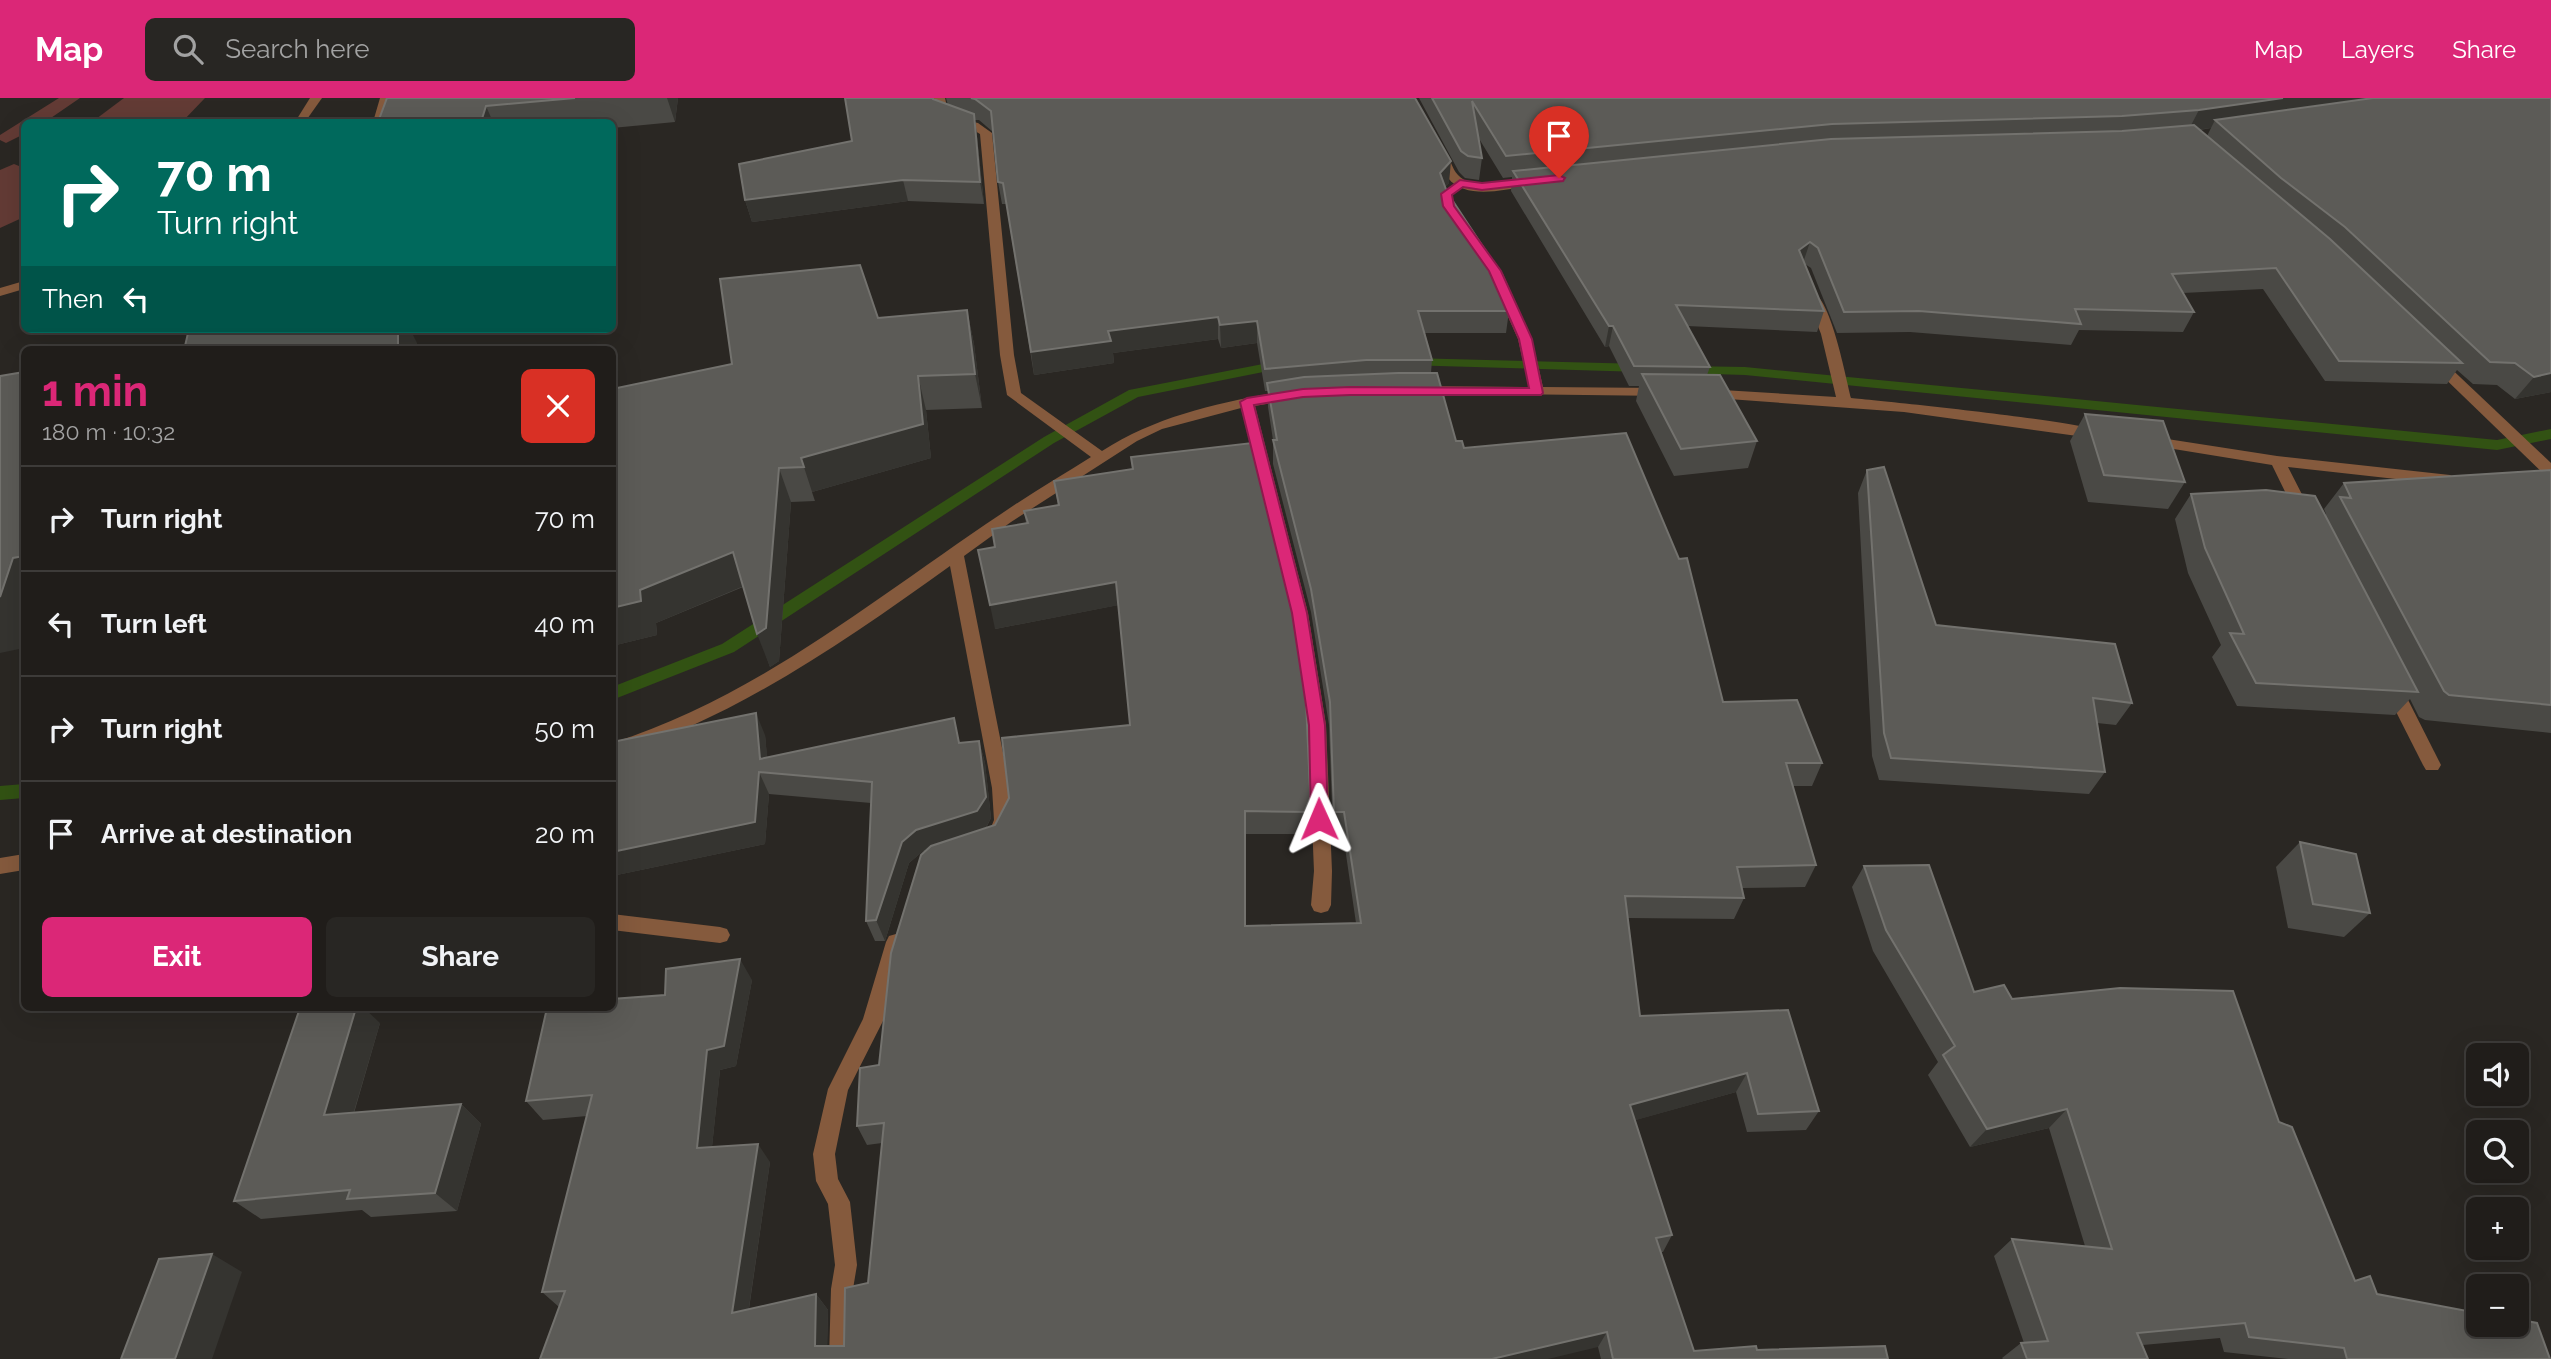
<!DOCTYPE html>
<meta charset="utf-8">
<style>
:root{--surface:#201d1a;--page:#282623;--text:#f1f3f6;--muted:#a2a2a2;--line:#3d3b39;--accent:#db2777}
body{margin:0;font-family:Raleway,sans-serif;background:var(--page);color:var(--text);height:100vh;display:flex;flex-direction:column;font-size:26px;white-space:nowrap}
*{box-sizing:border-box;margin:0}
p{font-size:23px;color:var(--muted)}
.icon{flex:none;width:38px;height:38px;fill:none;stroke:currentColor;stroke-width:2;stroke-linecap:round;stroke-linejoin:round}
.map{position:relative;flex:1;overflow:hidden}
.panel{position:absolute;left:21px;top:248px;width:595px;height:665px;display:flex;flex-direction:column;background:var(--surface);border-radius:10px;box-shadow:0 7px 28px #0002,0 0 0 2px var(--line)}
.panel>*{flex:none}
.banner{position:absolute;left:21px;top:21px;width:595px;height:214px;border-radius:10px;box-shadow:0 7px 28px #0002,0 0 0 2px var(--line);background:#00695c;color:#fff;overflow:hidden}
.tools{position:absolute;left:2466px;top:945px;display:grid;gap:14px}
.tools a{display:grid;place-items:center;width:63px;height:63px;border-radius:10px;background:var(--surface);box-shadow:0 7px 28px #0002,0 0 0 2px var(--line);font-size:35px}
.pin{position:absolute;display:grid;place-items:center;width:60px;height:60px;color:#fff;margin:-72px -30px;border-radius:50% 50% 50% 0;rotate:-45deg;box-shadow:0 0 7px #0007}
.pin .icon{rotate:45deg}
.me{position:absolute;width:77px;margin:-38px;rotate:359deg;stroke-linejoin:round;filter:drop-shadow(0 0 5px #0008)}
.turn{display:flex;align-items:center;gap:24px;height:147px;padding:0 21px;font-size:32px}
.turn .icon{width:91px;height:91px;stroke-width:2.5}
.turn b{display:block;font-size:49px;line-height:60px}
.then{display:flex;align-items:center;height:66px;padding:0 21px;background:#0003;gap:14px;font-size:26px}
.round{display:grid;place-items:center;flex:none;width:74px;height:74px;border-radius:10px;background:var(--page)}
.headline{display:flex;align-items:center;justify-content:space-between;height:119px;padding:0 21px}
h1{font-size:42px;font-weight:700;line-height:52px;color:var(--accent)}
.primary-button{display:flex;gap:14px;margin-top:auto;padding:14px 21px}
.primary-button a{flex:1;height:80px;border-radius:10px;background:var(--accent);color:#fff;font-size:28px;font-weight:700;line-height:80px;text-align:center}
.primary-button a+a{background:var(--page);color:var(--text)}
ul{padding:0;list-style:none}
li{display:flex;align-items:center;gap:21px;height:105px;padding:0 21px;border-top:2px solid var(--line)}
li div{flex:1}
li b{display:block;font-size:26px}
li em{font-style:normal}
header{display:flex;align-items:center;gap:42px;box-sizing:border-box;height:98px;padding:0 35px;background:var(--accent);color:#fff}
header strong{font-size:33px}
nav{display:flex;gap:38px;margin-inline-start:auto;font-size:24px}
.search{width:490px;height:63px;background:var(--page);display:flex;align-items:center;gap:18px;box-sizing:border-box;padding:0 24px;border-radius:10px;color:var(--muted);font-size:26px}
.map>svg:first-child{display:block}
.green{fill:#633b35}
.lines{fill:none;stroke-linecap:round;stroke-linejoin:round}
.stream{fill:#325213;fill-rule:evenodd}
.minor{fill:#855a3d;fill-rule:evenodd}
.tertiary{fill:#855a3d;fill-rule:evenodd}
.wall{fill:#4a4945;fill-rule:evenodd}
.shaded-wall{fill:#353430}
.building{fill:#5c5b57;stroke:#73726e;stroke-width:2}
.route{fill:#db2777;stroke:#8e194d;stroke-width:2}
</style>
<header>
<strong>Map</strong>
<div class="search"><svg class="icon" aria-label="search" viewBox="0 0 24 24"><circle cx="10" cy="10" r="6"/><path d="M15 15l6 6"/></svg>Search here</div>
<nav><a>Map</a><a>Layers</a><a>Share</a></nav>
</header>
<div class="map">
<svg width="2551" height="1261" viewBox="0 0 2551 1261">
<rect width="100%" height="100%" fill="#2a2723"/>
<g class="green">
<polygon points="59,0 80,0 45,24 24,24 24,36 6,45 0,42 0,37"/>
<polygon points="124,0 205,0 182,24 92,24"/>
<polygon points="14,66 24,70 24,119 0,130 0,72"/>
</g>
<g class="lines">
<g class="stream">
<polygon points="1409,260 1643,266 1650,270 1643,274 1404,267 1402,264"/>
<polygon points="1283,262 1290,266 1288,269 1138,299 1054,345 734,554 612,602 612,589 722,546 1044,339 1129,292"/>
<polygon points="1685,268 1745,269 2497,342 2551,331 2551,341 2497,352 1745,277 1680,275 1680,269"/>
<polygon points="24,686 24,700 0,702 0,688"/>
</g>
<g class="minor">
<polygon points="380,0 392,0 383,24 373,24"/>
<path d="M933,0H945L949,18L978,25L992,35L1014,257L1021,295L1102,353C1160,316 1223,304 1290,292L1297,297L1290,302L1255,308L1308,515L1326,627L1332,773L1331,807L1328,813L1321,815L1314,813L1311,807L1314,773L1308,627L1292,515L1241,310L1162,331L1137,343L1011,424L964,458L1010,690L1012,722L1006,737L999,740L992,737L990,732L994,722L992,690L950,468C844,544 738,618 612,659V645C759,598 875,500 1001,416C1030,396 1061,378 1091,359L1007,297L1000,257L980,36L970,30L940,22Z"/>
<path d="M1437,52H1445C1450,60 1452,71 1458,77C1475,95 1514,82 1535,79L1541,83L1535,87C1510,90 1467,104 1448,80C1442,73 1439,63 1435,55Z"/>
<polygon points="1496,172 1503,176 1532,241 1543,289 1661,290 1668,295 1666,298 1414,295 1412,292 1419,288 1529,289 1518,241 1489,176"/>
<path d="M1814,196C1831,202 1846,280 1851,300C1882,303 2095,324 2106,336L2099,341L1904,314L1701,299L1699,296L1706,291L1836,299L1821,236L1807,200Z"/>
<polygon points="2437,261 2442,262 2551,365 2551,379 2546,378 2432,268 2432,262"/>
<polygon points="2148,338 2277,358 2450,377 2458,382 2450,387 2288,369 2312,416 2304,421 2296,416 2272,367 2143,346 2141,343 2143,340"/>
<polygon points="2393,584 2399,585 2402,590 2441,667 2438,672 2426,672 2423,667 2384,590 2387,585"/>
<polygon points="24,756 24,772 0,776 0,760"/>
<polygon points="612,816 720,829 727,831 730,837 727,843 720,845 612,832"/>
<polygon points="896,836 903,838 906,844 883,923 848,992 835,1056 838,1081 850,1104 857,1167 853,1191 853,1261 829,1261 831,1191 835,1167 828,1106 816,1083 813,1056 828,991 863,921 886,844 889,838"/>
</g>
<g class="tertiary">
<polygon points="310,0 322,0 305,24 295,24"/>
<polygon points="24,183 24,191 0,198 0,190"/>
</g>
</g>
<g class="wall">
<polygon points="387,0 678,0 675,24 612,30 612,24 378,24"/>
<polygon points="946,0 1415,0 1449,85 1445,89 1447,94 1509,213 1506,235 1425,235 1432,262 1431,275 1456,343 1723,604 1822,665 1812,688 1792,688 1816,767 1805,789 1742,790 1744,800 1734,821 1628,820 1640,918 1819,1013 1806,1032 1747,1034 1736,994 1635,1022 1672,1137 1663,1154 1661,1154 1694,1253 1757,1252 1888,1261 1601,1261 1598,1249 540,1261 559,1209 542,1194 587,1018 543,1022 526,1003 665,897 752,882 736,968 720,972 712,1049 770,1064 749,1211 816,1196 828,1212 827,1248 844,1248 868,1185 882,1045 867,1047 857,1028 879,967 926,753 923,753 909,765 885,843 875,843 866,823 871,705 769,696 765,746 612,778 765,637 767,660 979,643 985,665 991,720 986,730 995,727 1130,627 1118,507 995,531 995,449 1026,425 1024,413 1058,408 1054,383 1132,371 1131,359 1311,714 1310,736 1246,736 1246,828 1356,825 1343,736 1333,736 1329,627 1311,514 1273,366 1273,342 1268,309 1268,293 1265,293 1257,245 1221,250 1218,241 1113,255 1114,265 1034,277 1006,106 1002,106 998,84 993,34 979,22 975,22 977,38 984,106 908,103 752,124 745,102 852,43 933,1 948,7"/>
<path d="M1419,0H2551V294L2515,301L2497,287L2473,286L2457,272L2447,286L2325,283L2263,191L2183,195L2194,214L2183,234L2079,232L2071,247L1910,234L1837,235L1811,170L1805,166L1824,213L1817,234L1687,228L1710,269L1707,277L1757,343L1748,370L1674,378L1636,303L1639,288H1629L1609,248L1605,249L1511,93L1512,79L1503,80L1478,39L1482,60L1479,82L1465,80L1459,74ZM2211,30L2207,38L2200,32Z"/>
<polygon points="967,212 974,246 982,310 926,312 931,360 812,394 815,403 791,404 779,563 770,569 743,489 656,525 657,537 612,548 612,291 732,266 878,220"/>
<polygon points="2085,316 2185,384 2168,411 2088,404 2070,343"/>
<polygon points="1867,372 1936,527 2132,605 2116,627 2097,625 2105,674 2089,696 1879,682 1872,658 1858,395"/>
<polygon points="2551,372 2551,635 2425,622 2419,619 2410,601 2395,617 2237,608 2212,559 2221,547 2188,475 2175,421 2191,396 2325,418 2326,416 2324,411 2344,385"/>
<polygon points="2300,744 2370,815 2344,839 2288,830 2276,769"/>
<polygon points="1864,768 1974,894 2012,901 2279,1024 2355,1183 2377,1196 2550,1261 2288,1261 2224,1254 2220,1240 2143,1247 2148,1261 2003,1261 2002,1260 2021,1245 2024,1245 1994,1158 2012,1141 2085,1148 2049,1030 1970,1049 1928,977 1938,964 1873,853 1852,789"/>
<polygon points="380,925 354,1015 461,1006 481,1026 457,1113 371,1119 362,1112 261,1121 234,1103"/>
</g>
<g class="shaded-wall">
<polygon points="667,0 678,0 675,24"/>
<polygon points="2283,0 2420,0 2215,22 2211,30 2188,33 2199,12"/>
<polygon points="486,8 493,24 481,24"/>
<polygon points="974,16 977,38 984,106 980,84"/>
<polygon points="1451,63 1449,85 1438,97 1440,75"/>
<polygon points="903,82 908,103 752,124 745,102"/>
<polygon points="1810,144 1803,165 1799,152"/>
<polygon points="967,212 974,246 982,310 975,276"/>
<polygon points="1218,219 1218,241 1113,255 1114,265 1034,277 1031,254 1108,233"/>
<polygon points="1257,223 1257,245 1221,250 1220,227"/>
<polygon points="1609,228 1613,228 1609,248 1605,249"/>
<polygon points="398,231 410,231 417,245 417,252 398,252"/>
<polygon points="2551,275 2551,294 2515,301 2534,279"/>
<polygon points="918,278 926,312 931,360 812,394 815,403 801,360"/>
<polygon points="779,370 791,404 779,563 770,569 757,536"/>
<polygon points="733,454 746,487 656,525 657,537 612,548 612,510 640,492"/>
<polygon points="24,458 24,550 0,555 0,499 13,460"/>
<polygon points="1116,484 1119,507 995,531 990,507"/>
<polygon points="756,615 765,637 769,675 760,661"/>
<polygon points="979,643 985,665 991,720 983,735 923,753 909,765 885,843 876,822 902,744"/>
<polygon points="759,674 769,696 765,746 612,778 612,754"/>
<polygon points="1245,713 1246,736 1245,849"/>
<polygon points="740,861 752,882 736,968 720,972 710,1068 697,1050 707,952"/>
<polygon points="356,910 364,910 380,925 347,1037 324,1017"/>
<polygon points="1747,975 1736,994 1622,1026 1630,1007"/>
<polygon points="461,1006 481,1026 457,1113 435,1095"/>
<polygon points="2067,1011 2049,1030 1970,1049 1987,1031"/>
<polygon points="758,1046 770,1064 746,1230 732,1215"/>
<polygon points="212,1156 242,1174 212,1261 175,1261"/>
<polygon points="816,1196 828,1212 827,1261 815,1248"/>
<polygon points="1607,1234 1598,1249 1548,1261 1492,1261"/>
</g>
<g class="building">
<polygon points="387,0 575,0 486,8 481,24 378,24"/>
<polygon points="845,0 933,0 933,1 974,16 980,84 903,82 745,102 739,66 852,43"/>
<polygon points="971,0 1415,0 1451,63 1440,75 1447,94 1495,167 1504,184 1509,213 1418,213 1432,262 1366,262 1265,271 1257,223 1220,227 1218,219 1108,233 1111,243 1031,254 1003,85 998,84 991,13 975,1"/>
<polygon points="1432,0 2283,0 2199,12 2122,18 1832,26 1506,58 1472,3 1482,60 1468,58 1461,53"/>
<polygon points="2373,0 2551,0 2551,275 2534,279 2515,265 2490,264 2345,129 2281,80 2215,22"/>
<polygon points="2194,27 2330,141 2462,265 2339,263 2276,170 2172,176 2194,214 2075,211 2081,226 1919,213 1844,214 1818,150 1810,144 1799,152 1824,213 1676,207 1710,269 1634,268 1613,228 1609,228 1513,73 1831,41 2122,33"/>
<polygon points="860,167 878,220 967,212 975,276 918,278 923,326 801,360 804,369 779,370 766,530 757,536 733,454 640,492 641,503 612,510 612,291 732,266 720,181"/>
<polygon points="189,231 398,231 398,252 163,252 185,248"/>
<polygon points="24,274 24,458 13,460 0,499 0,278"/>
<polygon points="1398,275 1437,275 1456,343 1462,343 1464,350 1626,335 1679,461 1687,460 1723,604 1797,602 1822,665 1786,665 1816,767 1737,769 1744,800 1625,798 1640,918 1788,912 1819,1013 1758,1016 1747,975 1630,1007 1672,1137 1656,1140 1694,1253 1756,1248 1757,1252 1885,1248 1888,1261 1613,1261 1607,1234 1492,1261 540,1261 565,1193 542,1194 592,997 526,1003 547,910 612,910 612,901 665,897 666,871 740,861 724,948 707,952 697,1050 758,1046 732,1215 816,1196 815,1248 844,1248 845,1190 868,1185 884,1025 857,1028 860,970 879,967 891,855 921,757 931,748 995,727 1009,700 1002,640 1130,627 1116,484 990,507 978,452 995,449 992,431 1028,425 1024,413 1059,407 1054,383 1133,371 1131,359 1252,345 1290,492 1306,604 1311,714 1245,713 1245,828 1361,825 1344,714 1334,714 1330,604 1311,491 1273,342 1277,342 1267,285 1304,279"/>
<polygon points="1642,276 1720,277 1757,343 1681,351"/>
<polygon points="2085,316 2163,323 2185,384 2104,377"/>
<polygon points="1884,369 1936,527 2115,546 2132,605 2093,600 2105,674 1891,660 1884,635 1867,372"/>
<polygon points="2551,372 2551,607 2449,597 2444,593 2340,399 2351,400 2344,385"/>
<polygon points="2266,392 2315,398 2418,594 2256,585 2230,535 2244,536 2205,450 2191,396"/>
<polygon points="756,615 760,661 954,620 959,645 979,643 986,699 977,713 916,732 902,744 876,822 866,823 872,684 759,674 755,724 612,754 612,644"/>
<polygon points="2300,744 2356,756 2370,815 2313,806"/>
<polygon points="1929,767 1974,894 2004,887 2012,901 2120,890 2233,893 2279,1024 2292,1029 2355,1183 2370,1178 2377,1196 2478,1215 2478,1227 2516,1227 2516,1221 2537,1225 2550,1261 2347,1261 2344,1250 2249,1239 2245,1225 2137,1235 2148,1261 2027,1261 2021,1245 2048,1243 2012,1141 2112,1151 2067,1011 1987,1031 1943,957 1955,948 1886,832 1864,768"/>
<polygon points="300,910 356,910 324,1017 461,1006 435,1095 347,1101 350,1092 234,1103"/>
<polygon points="212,1156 175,1261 121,1261 159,1161"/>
</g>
<polygon class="route" points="1559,77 1565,80 1563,83 1482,92 1463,89 1452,97 1454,108 1501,173 1532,241 1543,295 1541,297 1350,297 1303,299 1254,307 1307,515 1325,627 1328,721 1325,726 1313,726 1311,721 1309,627 1292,515 1240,304 1247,300 1303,291 1350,289 1529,290 1519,241 1489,173 1443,108 1441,96 1460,82 1482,85"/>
</svg>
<div class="tools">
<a><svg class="icon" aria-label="sound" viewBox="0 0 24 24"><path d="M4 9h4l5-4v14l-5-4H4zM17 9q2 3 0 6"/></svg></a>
<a><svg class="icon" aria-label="search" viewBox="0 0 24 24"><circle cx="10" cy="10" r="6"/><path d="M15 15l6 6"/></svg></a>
<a>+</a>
<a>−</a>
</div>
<div class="pin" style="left:1559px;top:80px;background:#d93025"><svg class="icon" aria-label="arrive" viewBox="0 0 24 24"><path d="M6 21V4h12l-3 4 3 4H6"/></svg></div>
<svg class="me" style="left:1319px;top:721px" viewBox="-20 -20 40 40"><path d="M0-17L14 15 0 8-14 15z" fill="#db2777" stroke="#fff" stroke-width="4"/></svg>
<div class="banner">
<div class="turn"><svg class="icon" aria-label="right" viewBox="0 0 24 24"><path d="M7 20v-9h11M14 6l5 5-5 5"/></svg><div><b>70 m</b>Turn right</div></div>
<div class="then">Then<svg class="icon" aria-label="left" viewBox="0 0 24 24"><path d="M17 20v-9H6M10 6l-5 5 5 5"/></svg></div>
</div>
<section class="panel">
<div class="headline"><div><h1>1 min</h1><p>180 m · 10:32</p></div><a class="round" style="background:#d93025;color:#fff"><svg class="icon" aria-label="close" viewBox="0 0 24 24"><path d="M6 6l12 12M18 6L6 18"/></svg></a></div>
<ul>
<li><svg class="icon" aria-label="right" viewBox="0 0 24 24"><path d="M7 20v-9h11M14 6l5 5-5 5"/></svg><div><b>Turn right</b></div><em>70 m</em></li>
<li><svg class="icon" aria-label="left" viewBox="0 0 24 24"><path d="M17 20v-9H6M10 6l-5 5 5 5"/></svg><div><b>Turn left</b></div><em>40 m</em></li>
<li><svg class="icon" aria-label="right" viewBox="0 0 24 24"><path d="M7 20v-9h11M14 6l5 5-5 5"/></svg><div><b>Turn right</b></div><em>50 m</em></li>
<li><svg class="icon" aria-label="arrive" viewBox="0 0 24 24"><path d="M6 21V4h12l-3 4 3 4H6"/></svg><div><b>Arrive at destination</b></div><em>20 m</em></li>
</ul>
<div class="primary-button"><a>Exit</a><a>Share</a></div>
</section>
</div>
